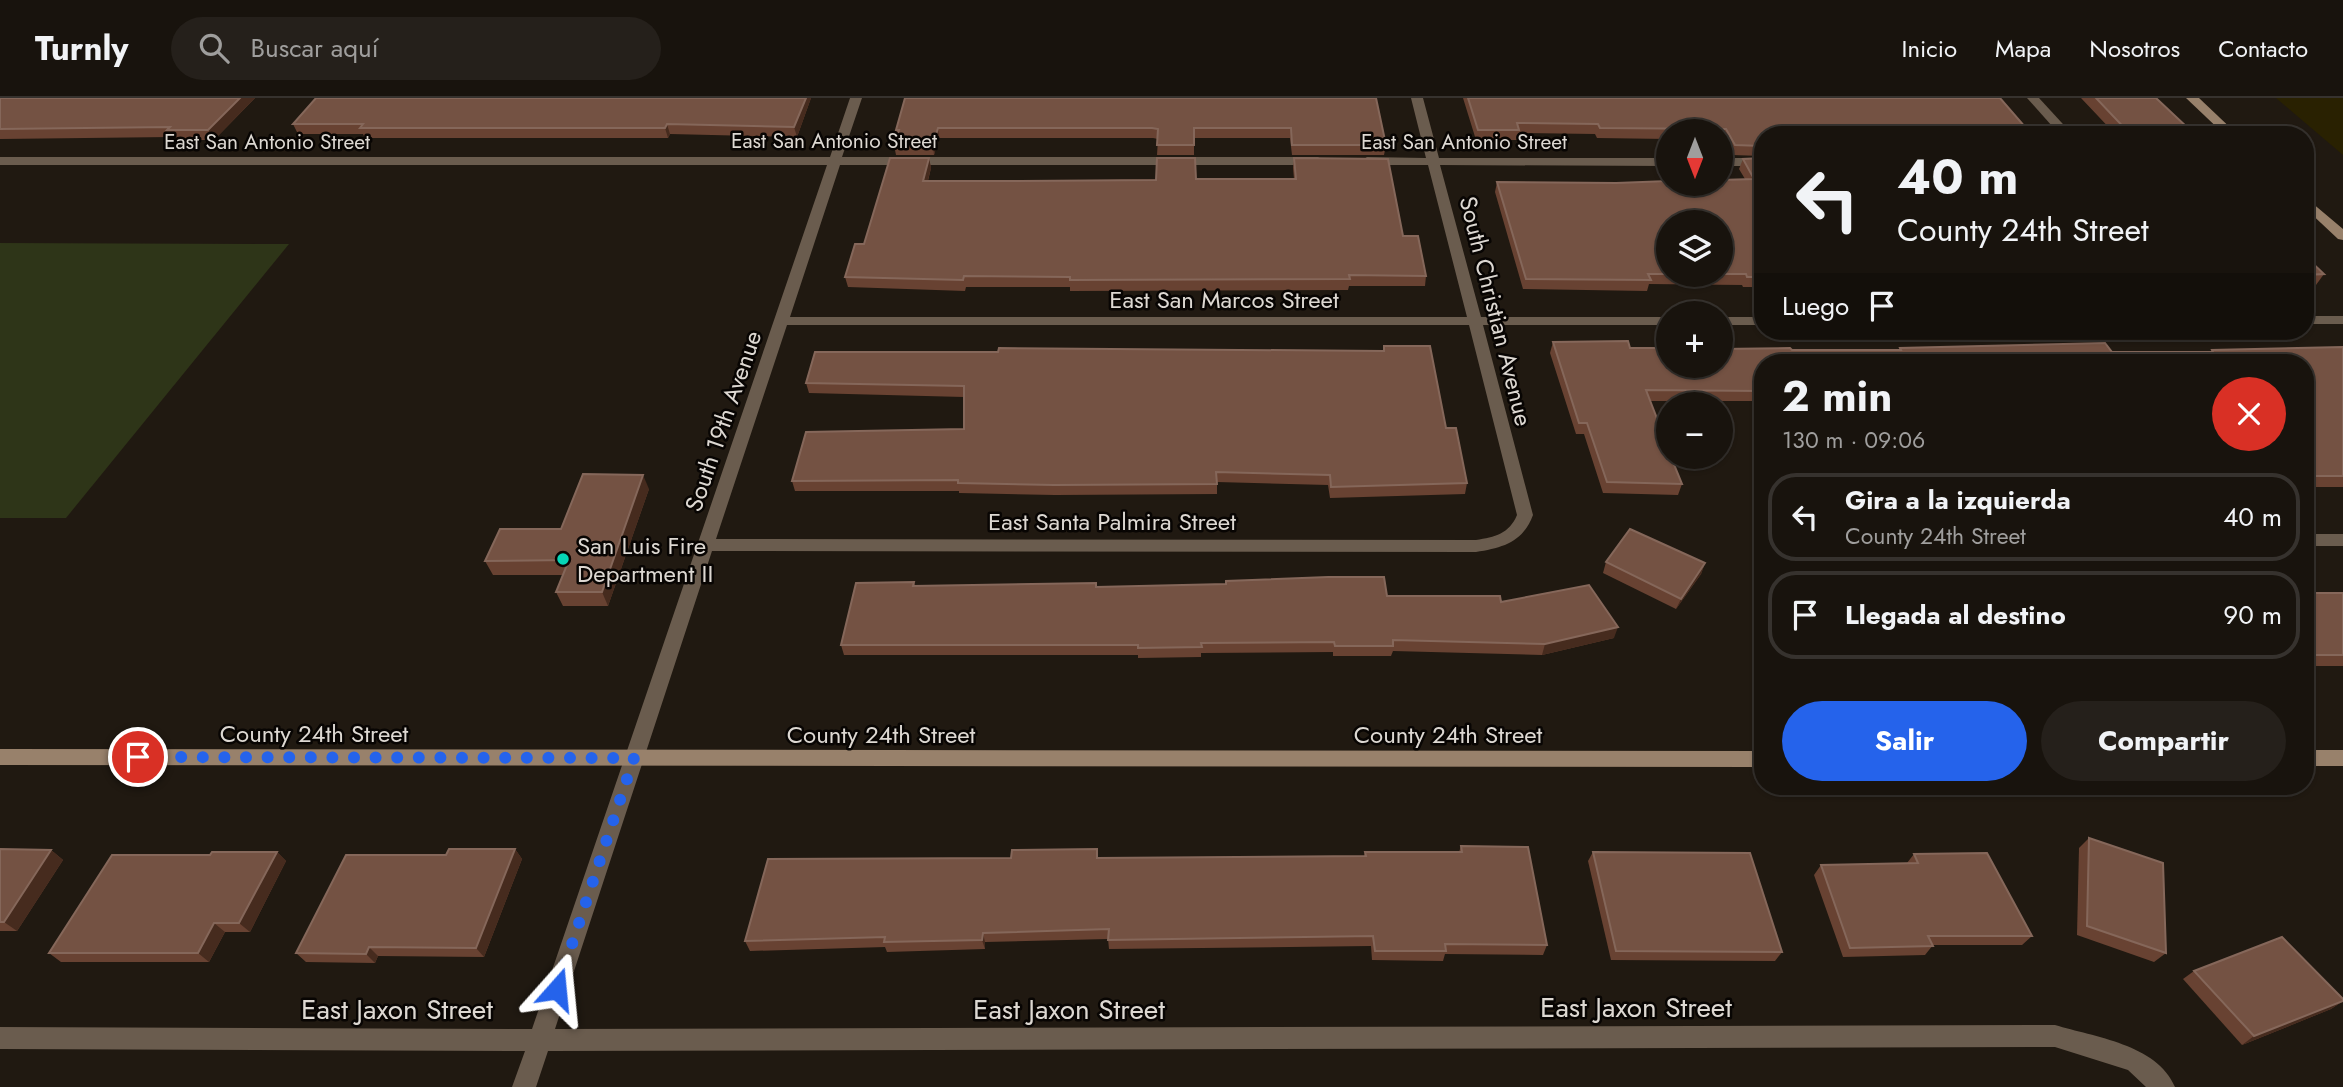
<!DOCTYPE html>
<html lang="es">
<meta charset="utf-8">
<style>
:root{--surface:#18130d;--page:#25201b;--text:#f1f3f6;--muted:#9f9e9d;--line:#36322e;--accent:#2563eb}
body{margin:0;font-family:Jost,sans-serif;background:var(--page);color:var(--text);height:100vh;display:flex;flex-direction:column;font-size:26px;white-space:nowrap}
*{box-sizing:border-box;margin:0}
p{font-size:23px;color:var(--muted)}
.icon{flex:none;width:38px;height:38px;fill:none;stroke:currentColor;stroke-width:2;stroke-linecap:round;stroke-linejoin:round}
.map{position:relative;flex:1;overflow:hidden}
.side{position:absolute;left:1754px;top:256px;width:560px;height:441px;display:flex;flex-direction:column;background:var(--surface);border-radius:28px;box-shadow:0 2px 5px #0004,0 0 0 2px var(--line)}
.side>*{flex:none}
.banner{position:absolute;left:1754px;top:28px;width:560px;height:214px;border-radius:28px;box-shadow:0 2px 5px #0004,0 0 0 2px var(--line);background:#18130d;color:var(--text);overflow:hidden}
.needle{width:46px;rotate:180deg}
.fabs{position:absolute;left:1656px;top:21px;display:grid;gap:14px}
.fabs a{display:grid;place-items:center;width:77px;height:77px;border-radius:50%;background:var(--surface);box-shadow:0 2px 5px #0004,0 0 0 2px var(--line);font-size:35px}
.pin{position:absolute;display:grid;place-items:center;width:60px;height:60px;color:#fff;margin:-30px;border:4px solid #fff;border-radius:50%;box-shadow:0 2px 7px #0007}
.me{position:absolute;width:77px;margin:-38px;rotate:18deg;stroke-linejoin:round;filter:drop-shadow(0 0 5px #0008)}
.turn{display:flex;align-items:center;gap:24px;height:147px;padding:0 28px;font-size:32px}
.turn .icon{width:91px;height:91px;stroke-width:2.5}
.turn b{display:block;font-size:49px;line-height:60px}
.then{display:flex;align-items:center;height:66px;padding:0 28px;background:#0003;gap:14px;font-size:26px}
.round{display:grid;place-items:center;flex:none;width:74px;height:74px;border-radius:37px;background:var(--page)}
.overview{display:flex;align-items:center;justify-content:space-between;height:119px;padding:0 28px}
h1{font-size:42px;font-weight:700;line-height:52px}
.action{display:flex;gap:14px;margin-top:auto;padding:14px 28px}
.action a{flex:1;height:80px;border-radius:42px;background:var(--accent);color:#fff;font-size:28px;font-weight:700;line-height:80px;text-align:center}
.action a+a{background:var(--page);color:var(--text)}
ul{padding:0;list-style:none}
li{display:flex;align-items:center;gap:21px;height:88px;margin:0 14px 10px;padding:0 14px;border:4px solid var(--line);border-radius:28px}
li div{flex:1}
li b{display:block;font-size:26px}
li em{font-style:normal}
header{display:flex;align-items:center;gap:42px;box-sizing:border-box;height:98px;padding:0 35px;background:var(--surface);border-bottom:2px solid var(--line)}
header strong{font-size:33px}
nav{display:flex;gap:38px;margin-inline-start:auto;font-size:24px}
.search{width:490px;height:63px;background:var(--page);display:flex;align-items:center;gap:18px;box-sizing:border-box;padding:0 24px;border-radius:38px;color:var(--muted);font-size:26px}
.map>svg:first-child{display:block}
.green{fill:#2e3518}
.sand{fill:#292101}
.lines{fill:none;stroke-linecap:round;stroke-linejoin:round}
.street{fill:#6a5c4e;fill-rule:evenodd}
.secondary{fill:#98816b;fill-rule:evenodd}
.wall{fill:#684232;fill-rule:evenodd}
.shaded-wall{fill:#462b1e}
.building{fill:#745243;stroke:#85675a;stroke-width:2}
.route{stroke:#2563eb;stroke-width:12;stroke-dasharray:0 21.6}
.poi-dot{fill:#06d5b6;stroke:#080503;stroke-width:2.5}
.labels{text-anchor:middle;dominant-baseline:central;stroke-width:5;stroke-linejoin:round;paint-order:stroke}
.far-street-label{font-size:21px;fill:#ddd8d2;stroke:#080503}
.street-label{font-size:24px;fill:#ddd8d2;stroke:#080503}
.poi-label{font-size:24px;fill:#ddd8d2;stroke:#080503;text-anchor:start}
.near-street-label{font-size:28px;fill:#ddd8d2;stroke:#080503}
</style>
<header>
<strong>Turnly</strong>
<div class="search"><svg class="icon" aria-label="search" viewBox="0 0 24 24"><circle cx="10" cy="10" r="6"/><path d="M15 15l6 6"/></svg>Buscar aquí</div>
<nav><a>Inicio</a><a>Mapa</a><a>Nosotros</a><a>Contacto</a></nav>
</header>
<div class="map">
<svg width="2343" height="989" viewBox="0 0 2343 989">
<rect width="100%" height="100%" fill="#201911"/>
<polygon class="green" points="0,145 289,146 66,420 0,420"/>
<polygon class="sand" points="2276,0 2343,0 2343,57"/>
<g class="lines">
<g class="street">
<path d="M850,0H862L842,59H1318L1324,63L1318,67H840L790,219H1467L1428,67H1367L1361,63L1367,59L1426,60L1411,0H1423L1439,60H1668V68L1440,67L1481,219H1668V227H1483L1533,417C1523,444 1503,450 1476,454L712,453L555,931L2055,927C2094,939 2157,946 2175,989H2146L2128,972L2055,949L548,953L536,989H512L525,953L0,951V929L532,931L827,67H0V59H830ZM787,227H1469L1517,417C1509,436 1495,439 1476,442L716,441Z"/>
<polygon points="2027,0 2039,0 2073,37 2060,37"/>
<rect x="1720" y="60" width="42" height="8"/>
<rect x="2305" y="218" width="38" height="8"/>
<rect x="1720" y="219" width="42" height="8"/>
<rect x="2305" y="436" width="38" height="12"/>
</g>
<g class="secondary">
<polygon points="2186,0 2199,0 2238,37 2225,37"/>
<polygon points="2305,99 2343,131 2343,142 2338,141 2305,110"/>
<polygon points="0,651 1762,653 1762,669 0,667"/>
<rect x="2305" y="652" width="38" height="16"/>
</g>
</g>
<g class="wall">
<polygon points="0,0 255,0 214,42 173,42 171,39 0,41"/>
<polygon points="811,0 797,39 670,36 668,40 365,40 363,36 298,36 293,26"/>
<polygon points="1376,0 1386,47 1384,57 1292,57 1290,40 1194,40 1194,57 1157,57 1158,41 1153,40 939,40 934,57 896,57 894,47 897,38 896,32"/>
<polygon points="1463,0 2000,0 2026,30 2022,37 1762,37 1762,58 1732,57 1723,41 1720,41 1720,33 1668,33 1668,41 1597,40 1595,36 1519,35 1517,42 1476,42"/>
<polygon points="2081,0 2156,0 2189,31 2187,34 2190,37 2116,37"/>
<polygon points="929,60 931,70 928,83 1020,83 1196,81 1294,81 1293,70 1294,60 1426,178 1425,188 1349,188 1348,192 1070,193 1070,189 966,189 965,193 848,189 845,179 864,146"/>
<path d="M1762,60V189H1743L1742,187L1649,186L1647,193L1523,191L1495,94L1497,84L1616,85L1745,81L1739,71L1743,61ZM1668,124L1720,177H1668Z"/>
<polygon points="2305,158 2324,176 2316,187 2305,187"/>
<polygon points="1553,244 1630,250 1792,252 1898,252 1900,250 2112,254 2210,254 2212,252 2343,249 2343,389 2305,389 2305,264 1762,264 1762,303 1650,303 1682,386 1678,397 1603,395 1584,336 1576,336 1550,255"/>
<polygon points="1384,248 1446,330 1467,385 1465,396 1330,400 1328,387 1217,384 1217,396 1055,397 959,395 959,393 795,393 792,383 964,331 964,299 809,295 806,285 998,254 1383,253"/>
<polygon points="649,391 608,508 563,508 556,494 563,477 493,477 485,463 561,431"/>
<polygon points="1606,464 1705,465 1701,476 1676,511 1603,475"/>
<polygon points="914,484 915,488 1096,489 1387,498 1501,504 1614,540 1542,557 1393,553 1391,558 1333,558 1333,554 1201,555 1201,559 1138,560 1138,557 844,557 841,547"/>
<rect x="2305" y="495" width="38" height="73"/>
<polygon points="2089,740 2166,855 2154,864 2077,837 2079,750"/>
<polygon points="1461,748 1547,847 1543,857 1445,856 1443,863 1372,862 1371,848 1109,851 1108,841 985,844 985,851 887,854 885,849 750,853 745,843 1011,760 1364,758 1365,754 1459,754"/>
<polygon points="0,751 51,752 63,762 17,833 0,833"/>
<polygon points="515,751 522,761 484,859 378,858 375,865 306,864 296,855 446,757"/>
<polygon points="277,754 286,763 250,834 225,834 209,864 61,864 49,855 210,757"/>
<polygon points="1593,754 1782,854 1775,863 1611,862 1588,763"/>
<polygon points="1914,756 2032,838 2022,847 1933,847 1925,857 1843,859 1814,777 1821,767 1907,765"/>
<polygon points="2194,873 2343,903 2331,911 2242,947 2183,881"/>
</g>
<g class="shaded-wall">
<polygon points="240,0 255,0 214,42 208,32"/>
<polygon points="806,0 811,0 797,39 794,29"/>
<polygon points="667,26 670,36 668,40 665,30"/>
<polygon points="938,30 939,40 934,57 933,47"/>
<polygon points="929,60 931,70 925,93 923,83"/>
<polygon points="643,377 649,391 608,508 602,494"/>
<polygon points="1705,465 1701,476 1676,511 1681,501"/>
<polygon points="1618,529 1614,540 1542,557 1545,546"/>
<polygon points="515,751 522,761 484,859 476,850"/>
<polygon points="51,752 63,762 17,833 4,824"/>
<polygon points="277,754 286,763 250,834 239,825"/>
<polygon points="214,825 225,834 209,864 198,855"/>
<polygon points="983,835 985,844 985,851 982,842"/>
<polygon points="369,849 378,858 375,865 366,856"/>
<polygon points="2343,903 2331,911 2242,947 2254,938"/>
</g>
<g class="building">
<polygon points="0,0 240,0 208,32 167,32 170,29 0,31"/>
<polygon points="316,0 806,0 794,29 667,26 665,30 360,30 363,26 293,26"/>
<polygon points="905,0 1376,0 1386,47 1292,47 1291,30 1194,30 1194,47 1157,47 1158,31 1152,30 938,30 933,47 894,47 899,32 896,32"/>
<polygon points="1468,0 2000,0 2026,30 1898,31 1902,37 1762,37 1762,48 1735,47 1726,31 1600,30 1598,26 1517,25 1519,32 1478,32"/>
<polygon points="2096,0 2156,0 2189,31 2184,31 2190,37 2131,37"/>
<polygon points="890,60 929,60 923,83 1020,83 1156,82 1157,60 1195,60 1196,81 1296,81 1294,60 1388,61 1403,138 1418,138 1426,178 1349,177 1350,181 1070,182 1070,179 964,178 963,182 845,179 855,146 864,146"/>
<polygon points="1762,60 1762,179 1747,179 1746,176 1720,176 1720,124 1668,124 1668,176 1648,176 1651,182 1526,181 1497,84 1616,85 1668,83 1668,86 1720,86 1720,82 1754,81 1743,61"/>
<polygon points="2305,158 2324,176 2305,177"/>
<polygon points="1628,243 1630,250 1668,250 1668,268 1720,268 1720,251 1790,250 1792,252 1901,252 1900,250 2105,245 2112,254 2213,254 2212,252 2343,249 2343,378 2305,378 2305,264 1762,264 1762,293 1646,292 1668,349 1668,359 1671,359 1682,386 1607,384 1587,325 1579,325 1553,244"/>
<polygon points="1384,248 1430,248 1446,330 1456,330 1467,385 1331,389 1330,377 1216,374 1217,386 1054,387 958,385 958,382 792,383 806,334 964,331 964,288 806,285 815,254 998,254 999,250 1384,253"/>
<polygon points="583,376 643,377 602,494 556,494 569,462 485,463 500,431 561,431"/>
<polygon points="1630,431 1705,465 1681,501 1606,464"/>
<polygon points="1328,479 1384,479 1387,498 1500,498 1501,504 1589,487 1618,529 1545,546 1393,542 1393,548 1335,548 1334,544 1201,545 1202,549 1138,550 1138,547 841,547 856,485 914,484 913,488 1096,485 1096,489 1226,486 1226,483"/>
<rect x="2305" y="495" width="38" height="62"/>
<polygon points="2089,740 2163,765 2166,855 2087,828"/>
<polygon points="1461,748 1528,749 1547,847 1445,846 1446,853 1375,853 1373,838 1108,842 1109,831 983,835 982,842 884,844 885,839 745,843 768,761 1011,760 1012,752 1097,751 1097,760 1366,758 1365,754 1462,754"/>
<polygon points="0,751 51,752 4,824 0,824"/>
<polygon points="449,751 515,751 476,850 369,849 366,856 296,855 346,757 446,757"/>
<polygon points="212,754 277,754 239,825 214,825 198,855 49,855 112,757 210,757"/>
<polygon points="1593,754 1750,755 1782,854 1616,853"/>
<polygon points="1987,755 2032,838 1928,838 1933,848 1850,850 1821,767 1918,765 1914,756"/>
<polygon points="2282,839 2343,901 2343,903 2254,938 2194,873"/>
</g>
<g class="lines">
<polyline class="route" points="138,659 634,660 557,891"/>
</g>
<circle class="poi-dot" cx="563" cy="461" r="7"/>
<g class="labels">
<g class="far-street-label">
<text x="834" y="43">East San Antonio Street</text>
<text x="267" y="44">East San Antonio Street</text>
<text x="1464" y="44">East San Antonio Street</text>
</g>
<g class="street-label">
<text x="1224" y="201">East San Marcos Street</text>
<text transform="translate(1496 213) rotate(76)">South Christian Avenue</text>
<text transform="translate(723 323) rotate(-71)">South 19th Avenue</text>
<text x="1112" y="423">East Santa Palmira Street</text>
<text x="314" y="635">County 24th Street</text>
<text x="881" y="636">County 24th Street</text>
<text x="1448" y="636">County 24th Street</text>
</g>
<g class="poi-label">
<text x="577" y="447">San Luis Fire<tspan x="577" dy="28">Department II</tspan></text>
</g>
<g class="near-street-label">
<text x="1636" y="909">East Jaxon Street</text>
<text x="397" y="911">East Jaxon Street</text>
<text x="1069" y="911">East Jaxon Street</text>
</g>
</g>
</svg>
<div class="fabs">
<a><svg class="needle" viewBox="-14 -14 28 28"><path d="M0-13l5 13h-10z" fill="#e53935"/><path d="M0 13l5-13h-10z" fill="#9f9e9d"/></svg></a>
<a><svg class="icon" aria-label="layers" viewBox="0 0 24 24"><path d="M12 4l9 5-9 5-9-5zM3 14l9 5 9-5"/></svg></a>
<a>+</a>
<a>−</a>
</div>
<div class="pin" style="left:138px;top:659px;background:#d93025"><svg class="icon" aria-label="arrive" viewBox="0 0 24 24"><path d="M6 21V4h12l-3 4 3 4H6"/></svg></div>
<svg class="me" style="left:557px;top:891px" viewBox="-20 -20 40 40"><path d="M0-17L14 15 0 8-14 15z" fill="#2563eb" stroke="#fff" stroke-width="4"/></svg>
<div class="banner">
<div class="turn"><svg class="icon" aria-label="left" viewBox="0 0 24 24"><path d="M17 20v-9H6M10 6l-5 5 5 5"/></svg><div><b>40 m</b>County 24th Street</div></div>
<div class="then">Luego<svg class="icon" aria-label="arrive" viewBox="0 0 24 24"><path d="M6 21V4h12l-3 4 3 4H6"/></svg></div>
</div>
<section class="side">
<div class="overview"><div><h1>2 min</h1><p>130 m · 09:06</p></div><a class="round" style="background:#d93025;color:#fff"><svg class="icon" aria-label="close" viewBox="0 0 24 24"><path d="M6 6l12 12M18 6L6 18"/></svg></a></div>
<ul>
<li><svg class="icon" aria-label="left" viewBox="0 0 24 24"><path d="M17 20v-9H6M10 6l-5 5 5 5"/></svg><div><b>Gira a la izquierda</b><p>County 24th Street</p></div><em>40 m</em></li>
<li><svg class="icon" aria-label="arrive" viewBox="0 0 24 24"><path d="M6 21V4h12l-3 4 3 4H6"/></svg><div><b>Llegada al destino</b></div><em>90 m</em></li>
</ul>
<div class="action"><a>Salir</a><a>Compartir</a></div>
</section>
</div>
